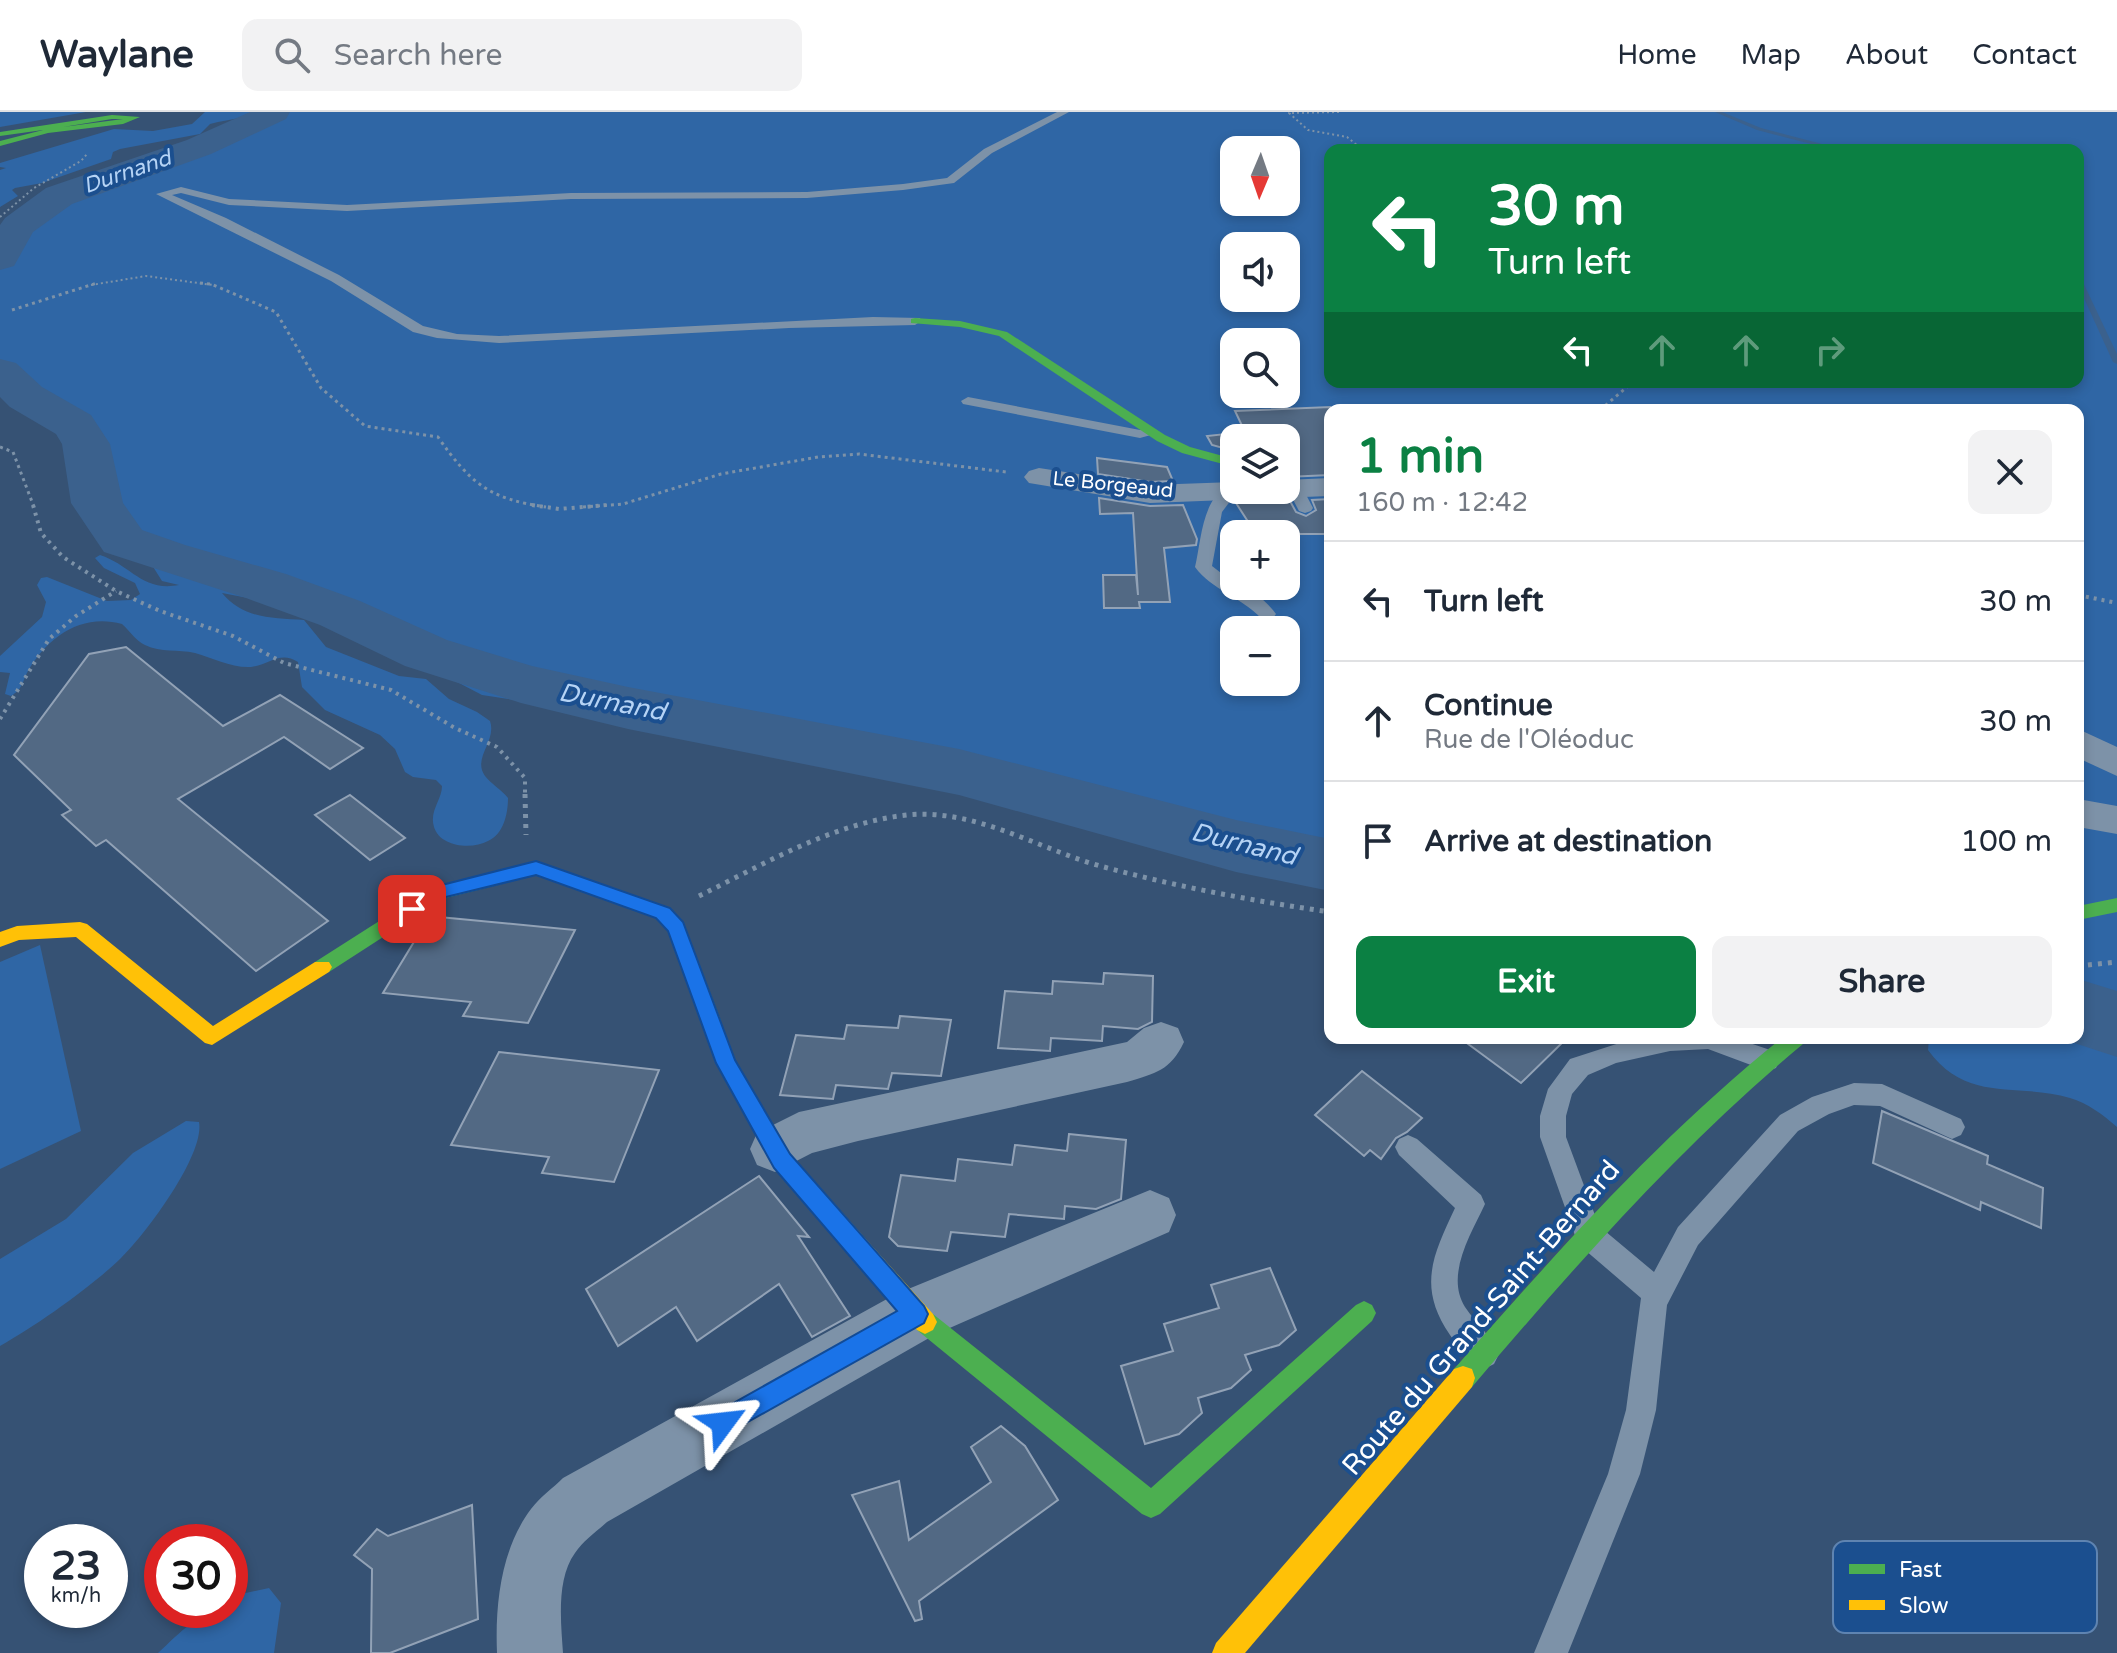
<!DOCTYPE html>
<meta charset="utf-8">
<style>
:root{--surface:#fff;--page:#f2f2f3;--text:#1f2937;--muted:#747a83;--line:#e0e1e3;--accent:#0b8043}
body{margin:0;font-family:"Varela Round",sans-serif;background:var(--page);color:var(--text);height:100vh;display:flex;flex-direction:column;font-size:30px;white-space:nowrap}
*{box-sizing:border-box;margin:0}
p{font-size:26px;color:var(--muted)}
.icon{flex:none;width:44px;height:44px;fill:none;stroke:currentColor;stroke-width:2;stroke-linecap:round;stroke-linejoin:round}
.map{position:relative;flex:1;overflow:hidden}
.side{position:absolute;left:1324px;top:292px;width:760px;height:640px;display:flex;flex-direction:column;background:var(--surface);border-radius:16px;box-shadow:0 4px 12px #0003}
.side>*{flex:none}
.top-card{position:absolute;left:1324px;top:32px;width:760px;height:244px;border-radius:16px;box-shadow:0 4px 12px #0003;background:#0b8043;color:#fff;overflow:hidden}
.needle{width:52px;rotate:182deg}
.fabs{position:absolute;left:1220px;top:24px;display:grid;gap:16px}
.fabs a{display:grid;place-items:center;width:80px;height:80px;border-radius:16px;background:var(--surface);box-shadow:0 4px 12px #0003;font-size:40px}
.speed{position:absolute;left:24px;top:1412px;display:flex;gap:16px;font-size:40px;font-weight:700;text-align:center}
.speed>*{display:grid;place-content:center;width:104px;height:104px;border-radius:50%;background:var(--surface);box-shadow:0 4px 12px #0003;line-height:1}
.speed small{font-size:20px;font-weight:400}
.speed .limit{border:12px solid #d22;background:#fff;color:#111}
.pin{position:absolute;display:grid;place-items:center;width:68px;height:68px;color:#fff;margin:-34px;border-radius:16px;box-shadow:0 4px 12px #0006}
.me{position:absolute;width:88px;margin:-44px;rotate:60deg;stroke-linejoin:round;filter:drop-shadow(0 0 6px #0008)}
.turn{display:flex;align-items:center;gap:28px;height:168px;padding:0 32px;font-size:36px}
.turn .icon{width:104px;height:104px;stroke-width:2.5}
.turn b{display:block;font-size:56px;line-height:68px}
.lanes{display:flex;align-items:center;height:76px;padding:0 32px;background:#0003;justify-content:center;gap:40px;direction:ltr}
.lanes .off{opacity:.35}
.round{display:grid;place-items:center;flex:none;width:84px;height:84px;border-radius:16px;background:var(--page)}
.headline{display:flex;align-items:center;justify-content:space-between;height:136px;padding:0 32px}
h1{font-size:48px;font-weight:700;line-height:60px;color:var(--accent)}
.button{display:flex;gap:16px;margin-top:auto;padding:16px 32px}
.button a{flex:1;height:92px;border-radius:16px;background:var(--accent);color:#fff;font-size:32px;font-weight:700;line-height:92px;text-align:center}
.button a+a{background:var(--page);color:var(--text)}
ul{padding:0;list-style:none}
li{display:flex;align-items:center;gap:24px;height:120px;padding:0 32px;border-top:2px solid var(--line)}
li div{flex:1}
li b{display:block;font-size:30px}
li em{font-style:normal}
header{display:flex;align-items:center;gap:48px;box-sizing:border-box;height:112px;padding:0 40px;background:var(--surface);border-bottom:2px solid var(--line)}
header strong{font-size:38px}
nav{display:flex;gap:44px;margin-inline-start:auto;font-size:28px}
.search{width:560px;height:72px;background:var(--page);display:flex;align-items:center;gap:20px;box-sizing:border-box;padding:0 28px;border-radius:16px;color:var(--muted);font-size:30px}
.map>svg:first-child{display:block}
.green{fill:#2f66a5;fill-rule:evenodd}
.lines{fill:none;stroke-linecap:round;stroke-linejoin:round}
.stream{fill:#3b618d;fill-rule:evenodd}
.river{fill:#3b618d;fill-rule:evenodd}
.building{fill:#526984;stroke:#92a2b6;stroke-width:2}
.path-far3{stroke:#7d92a8;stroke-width:2;stroke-dasharray:2 3;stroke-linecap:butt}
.path-far2{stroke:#7d92a8;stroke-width:3;stroke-dasharray:3 4;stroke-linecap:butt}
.path-far1{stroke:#7d92a8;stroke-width:4;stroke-dasharray:3 5;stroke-linecap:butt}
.path{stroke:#7d92a8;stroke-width:5;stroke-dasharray:4 6;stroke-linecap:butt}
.lane{fill:#7d92a8;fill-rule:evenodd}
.street{fill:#7d92a8;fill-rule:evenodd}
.fast{fill:#4caf50;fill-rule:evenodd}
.slow{fill:#ffc107;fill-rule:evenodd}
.route{fill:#1a73e8;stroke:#114b97;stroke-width:2}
.labels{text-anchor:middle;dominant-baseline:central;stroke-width:8;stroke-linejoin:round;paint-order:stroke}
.far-street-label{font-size:20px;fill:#fff;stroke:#1b4f8f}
.far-water-label{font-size:22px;font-style:italic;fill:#b5d3f5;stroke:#1b4f8f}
.water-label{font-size:26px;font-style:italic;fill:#b5d3f5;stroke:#1b4f8f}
.near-street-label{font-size:28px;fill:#fff;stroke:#1b4f8f}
.key{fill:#1b4f8f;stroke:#5f84b1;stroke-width:2}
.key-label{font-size:22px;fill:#fff}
</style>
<header>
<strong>Waylane</strong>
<div class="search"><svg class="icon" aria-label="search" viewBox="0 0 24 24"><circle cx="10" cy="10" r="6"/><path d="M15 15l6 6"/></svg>Search here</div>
<nav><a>Home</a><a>Map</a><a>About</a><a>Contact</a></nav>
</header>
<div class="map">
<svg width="2117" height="1541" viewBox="0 0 2117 1541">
<rect width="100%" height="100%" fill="#365274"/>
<g class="green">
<polygon points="0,0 86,0 0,15"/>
<path d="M205,0H2117V913L2078,899V298H1330V756L1064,704L976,660L482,583L325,501L222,481C244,507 272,506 304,508L326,535L399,564L426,567L449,587L477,600L490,609C497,629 472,646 485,664C491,672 501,677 508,686C508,701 504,722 488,729C472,738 440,735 434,715C429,699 442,688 442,674L436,668L413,665L405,660L395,637L380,623L325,598L302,575L298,550C280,538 269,553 251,555C231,556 213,546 195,541C178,537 161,541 145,533C136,529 130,519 122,512C81,501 48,525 28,559C22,570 23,577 11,584L5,582L10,561L0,560V544L42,505L46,490L37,473L41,466L47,465L107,489L131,488L140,482L135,471L104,456L95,446L100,443C131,453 142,480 179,473L162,469L67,318L0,270V155L12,112L80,75L216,27L257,7L245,5L218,10L210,12L200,22L120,37L113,40L111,47L42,71L15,76L12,78L18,84L0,95V58L6,56L0,55V51L114,17L153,19L192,12ZM1234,38H1286V90H1234ZM1330,38H2078V270H1330ZM1234,134H1286V186H1234ZM1234,230H1286V282H1234ZM1234,326H1286V378H1234ZM1234,422H1286V474H1234ZM1234,518H1286V570H1234Z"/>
<polygon points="40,833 81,1019 0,1057 0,850"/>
<path d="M2078,913L2117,926V1015C2103,1003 2088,991 2070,986C2017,970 1967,992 1928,938L1929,926H2078Z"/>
<path d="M186,1009L199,1010C205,1043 145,1123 121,1146C90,1176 37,1213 0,1234V1147L66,1107L133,1041Z"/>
<path d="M269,1476L281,1491L274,1541H158C180,1521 199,1498 230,1498V1488L241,1482Z"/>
</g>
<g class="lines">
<g class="stream">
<polygon points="1715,0 1722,0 1761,16 1845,38 1835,38 1757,18"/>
<polygon points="2078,164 2081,166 2117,242 2117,252 2113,250 2078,173"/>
</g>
<g class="river">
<polygon points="250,0 290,0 286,7 211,42 72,92 33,120 14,154 0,158 0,113 5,106 46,76 187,28"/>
<polygon points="0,247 16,251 42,275 91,303 110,332 123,391 142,418 185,433 286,462 360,489 447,528 532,554 628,575 959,637 1236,708 1330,727 1330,779 1236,760 959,683 628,617 521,591 405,554 320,513 246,486 104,440 71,391 62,332 56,322 10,295 0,285"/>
<polygon points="2078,867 2117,879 2117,945 2059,926 2078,926"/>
</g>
</g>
<g class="building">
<polygon points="1330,295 1330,363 1286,365 1286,326 1234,326 1234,339 1212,333 1207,324 1245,320 1235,299"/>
<polygon points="1097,346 1167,355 1173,369 1150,370 1098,362"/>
<polygon points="1099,386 1150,394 1183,393 1197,427 1196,433 1164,436 1170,490 1139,490 1140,496 1104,496 1103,463 1136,463 1138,483 1133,401 1100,402"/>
<polygon points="1330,387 1330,422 1256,422 1236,391 1290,389 1296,400 1306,404 1316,398 1312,388"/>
<polygon points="126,535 223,614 280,583 363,636 330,657 284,625 178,687 328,809 256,859 106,728 96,734 62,703 71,698 14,643 89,542"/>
<polygon points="350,683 405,726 370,748 315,703"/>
<polygon points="439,805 575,818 528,911 463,904 471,890 383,881 423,815"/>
<polygon points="1104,861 1153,864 1152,910 1138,917 1103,914 1102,929 1051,926 1050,939 998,936 1005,879 1052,882 1053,869 1103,872"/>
<polygon points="900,904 951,908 941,964 892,961 888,977 836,973 833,987 780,983 796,923 844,927 847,913 898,916"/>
<polygon points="1460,926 1567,926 1521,971"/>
<polygon points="499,940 659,958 614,1070 542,1061 549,1045 451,1033"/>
<polygon points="1362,959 1422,1006 1407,1020 1396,1026 1381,1047 1370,1038 1364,1044 1315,1003"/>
<polygon points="1882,999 1988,1044 1987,1052 2043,1076 2041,1116 1981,1090 1980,1098 1873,1051"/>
<polygon points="1069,1022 1126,1028 1121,1087 1096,1097 1065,1094 1064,1107 1009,1102 1005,1125 951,1120 947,1139 898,1134 889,1125 901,1063 955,1069 958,1047 1012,1053 1015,1033 1067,1039"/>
<polygon points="759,1064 809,1125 798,1124 850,1204 812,1225 779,1172 697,1229 676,1195 618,1234 586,1177"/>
<polygon points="1270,1156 1296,1218 1279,1233 1245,1243 1251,1258 1231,1276 1198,1286 1202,1301 1179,1322 1145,1332 1121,1254 1173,1239 1164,1212 1219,1196 1211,1173"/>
<polygon points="1001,1314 1025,1334 1058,1388 919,1489 922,1507 915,1509 852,1383 899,1369 909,1428 991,1370 971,1335"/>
<polygon points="472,1393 478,1507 390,1541 371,1541 372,1457 354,1443 377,1417 388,1424"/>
</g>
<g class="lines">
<g class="path-far3">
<polyline points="1339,0 1289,1 1308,18 1347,25 1363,38"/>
<polyline points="0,105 34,76 81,49 87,42"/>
<polyline points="91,173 146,164 213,173"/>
</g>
<g class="path-far2">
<path d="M200,171L211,172L276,200L321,276L365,314L438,325C470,371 489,387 546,395"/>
<polyline points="12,198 97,171"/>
<polyline points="1600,298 1633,270"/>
<polyline points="0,335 13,340 34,395"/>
<polyline points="583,395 623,392 721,362 818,345 859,342 1006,360"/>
</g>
<g class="path-far1">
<polyline points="33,393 41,421 63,445 116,479 160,499 233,524 284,551 391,578 455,616 497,635 525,666 525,684"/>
<polyline points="532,393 559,397 608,393"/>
<polyline points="2078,483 2117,491"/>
<polyline points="0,607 49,527 76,504 116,479"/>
</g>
<g class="path">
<polyline points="525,682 526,723"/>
<path d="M699,784C764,752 833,711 907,703C976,696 1040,738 1104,755C1178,775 1254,789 1330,800"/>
<polyline points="2078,854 2117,850"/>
</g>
<g class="lane">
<polygon points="1057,0 1069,0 992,41 954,71 903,78 807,86 571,87 347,99 229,93 181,81 172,83 226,106 339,163 423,214 457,222 499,224 873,205 920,206 921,209 915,213 789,216 499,231 437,226 413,220 331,169 156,82 181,75 229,87 347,93 571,81 807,80 903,72 947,66 984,37"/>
<polygon points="968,285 1140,318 1151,317 1158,321 1140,326 963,292 961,289"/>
<polygon points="1296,373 1302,375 1313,396 1311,399 1305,401 1299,399 1288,378"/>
<path d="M1229,375L1237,380L1222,400L1212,454L1234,471V474C1251,475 1266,489 1276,502L1273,506H1261C1241,485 1212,478 1195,455C1201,431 1202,384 1229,375Z"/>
<polygon points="1635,926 1735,926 1776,940 1779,948 1776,956 1767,959 1708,937 1670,939 1616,951 1588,963 1572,982 1566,1004 1566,1025 1599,1114 1654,1160 1678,1115 1780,1003 1812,985 1854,971 1882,972 1961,1007 1965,1015 1961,1023 1952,1027 1880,994 1854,993 1829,1002 1798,1019 1698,1133 1667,1193 1656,1298 1640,1362 1568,1541 1534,1541 1608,1362 1626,1298 1641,1186 1578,1132 1540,1025 1540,1004 1548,977 1570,947"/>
<path d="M1408,1023L1417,1027L1481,1083L1485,1092C1471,1122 1445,1163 1465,1195C1476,1211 1491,1224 1499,1242L1494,1252L1484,1257C1469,1250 1459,1236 1450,1223C1417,1175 1433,1143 1455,1096L1399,1043L1395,1035L1399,1027Z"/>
</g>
<g class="street">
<polygon points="1039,356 1150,373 1234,370 1234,378 1286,378 1286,368 1330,366 1330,384 1150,391 1029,371 1024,365 1029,359"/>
<polygon points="2078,617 2117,635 2117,664 2078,646"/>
<polygon points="2078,687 2117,694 2117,722 2078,715"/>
<path d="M1161,910L1178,916L1184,930C1170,959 1156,961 1127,970L858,1029L812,1041L775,1060L757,1053L750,1037L757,1021L799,1000L1127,930L1144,916Z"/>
<path d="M1150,1078L1169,1086L1176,1103L1169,1120L936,1222L607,1410C596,1420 583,1429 575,1441C556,1467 561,1511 563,1541H497C495,1492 501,1437 531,1397C540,1385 553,1376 563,1366L896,1182Z"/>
</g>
<g class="fast">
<path d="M112,3L140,5L123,12L48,21L0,34V29L43,18L0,24V20ZM112,7H123L63,15Z"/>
<polygon points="915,206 960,209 1007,220 1165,323 1190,335 1234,347 1234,355 1182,341 1157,329 999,224 960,215 911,211 911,207"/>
<polygon points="536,749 670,796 685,815 721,909 718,915 711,917 704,915 668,819 656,806 536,763 442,787 329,860 315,860 312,855 315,850 431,776"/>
<polygon points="2117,786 2117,800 2078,808 2078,794"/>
<path d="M1782,926H1806L1803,932C1680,1034 1576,1153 1472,1275L1463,1278L1454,1275L1451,1266L1454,1257C1557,1140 1660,1024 1782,926Z"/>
<polygon points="1364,1189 1372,1193 1376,1201 1372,1209 1160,1402 1151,1406 1142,1402 917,1218 913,1210 917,1202 925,1198 933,1202 1151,1376 1356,1193"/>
</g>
<g class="slow">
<polygon points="80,810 87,812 213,914 315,850 329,850 332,855 329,860 212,933 205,931 76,825 19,828 0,835 0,820 17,814"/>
<polygon points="711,901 718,903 735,948 790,1042 933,1202 937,1210 933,1218 925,1222 917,1218 774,1056 719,957 701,909 704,903"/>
<polygon points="1463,1254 1472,1257 1475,1266 1472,1275 1245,1541 1212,1541 1216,1531 1454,1257"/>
</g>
</g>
<polygon class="route" points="536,749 670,796 683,810 735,948 790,1042 924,1194 928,1202 924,1211 723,1324 714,1320 710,1311 714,1302 897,1199 774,1056 716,951 668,819 656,806 536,763 442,786 412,804 403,797 430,776"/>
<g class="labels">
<g class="far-street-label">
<text transform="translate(1113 373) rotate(6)">Le Borgeaud</text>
</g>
<g class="far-water-label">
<text transform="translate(127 60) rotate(-19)">Durnand</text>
</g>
<g class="water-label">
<text transform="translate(612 590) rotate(11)">Durnand</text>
<text transform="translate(1244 732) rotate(14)">Durnand</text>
</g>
<g class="near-street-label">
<text transform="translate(1481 1206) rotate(-49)">Route du Grand-Saint-Bernard</text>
</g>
</g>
<rect x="1833" y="1429" width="264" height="92" rx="12" class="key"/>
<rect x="1849" y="1452" width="36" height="10" fill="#4caf50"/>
<rect x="1849" y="1488" width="36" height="10" fill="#ffc107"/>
<g class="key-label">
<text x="1899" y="1465">Fast</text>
<text x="1899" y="1501">Slow</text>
</g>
</svg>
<div class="fabs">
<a><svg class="needle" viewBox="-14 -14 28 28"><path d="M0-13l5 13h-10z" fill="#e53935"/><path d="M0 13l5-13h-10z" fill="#747a83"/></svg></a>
<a><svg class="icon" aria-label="sound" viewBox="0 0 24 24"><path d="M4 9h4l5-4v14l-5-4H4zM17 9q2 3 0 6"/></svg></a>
<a><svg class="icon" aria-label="search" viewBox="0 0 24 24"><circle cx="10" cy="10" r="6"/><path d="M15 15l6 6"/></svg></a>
<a><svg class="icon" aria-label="layers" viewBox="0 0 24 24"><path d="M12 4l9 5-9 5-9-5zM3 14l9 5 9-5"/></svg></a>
<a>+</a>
<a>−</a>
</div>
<div class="speed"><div>23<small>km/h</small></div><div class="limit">30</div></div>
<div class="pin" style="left:412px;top:797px;background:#d93025"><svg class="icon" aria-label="arrive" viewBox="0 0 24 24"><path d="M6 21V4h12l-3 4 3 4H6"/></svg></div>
<svg class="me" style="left:723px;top:1311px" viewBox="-20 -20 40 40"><path d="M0-17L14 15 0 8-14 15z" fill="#1a73e8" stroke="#fff" stroke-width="4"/></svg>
<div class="top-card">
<div class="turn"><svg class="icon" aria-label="left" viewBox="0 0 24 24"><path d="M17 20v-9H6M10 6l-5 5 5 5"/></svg><div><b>30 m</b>Turn left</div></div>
<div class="lanes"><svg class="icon" aria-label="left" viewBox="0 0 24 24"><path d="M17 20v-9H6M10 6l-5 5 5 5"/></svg><svg class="icon off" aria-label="ahead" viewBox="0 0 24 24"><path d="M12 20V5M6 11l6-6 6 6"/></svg><svg class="icon off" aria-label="ahead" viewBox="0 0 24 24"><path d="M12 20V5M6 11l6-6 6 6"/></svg><svg class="icon off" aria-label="right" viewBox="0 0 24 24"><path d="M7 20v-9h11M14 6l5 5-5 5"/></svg></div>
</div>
<section class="side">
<div class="headline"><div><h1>1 min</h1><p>160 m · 12:42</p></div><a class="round"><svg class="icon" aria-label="close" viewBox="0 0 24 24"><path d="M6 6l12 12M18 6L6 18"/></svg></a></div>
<ul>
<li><svg class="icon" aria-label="left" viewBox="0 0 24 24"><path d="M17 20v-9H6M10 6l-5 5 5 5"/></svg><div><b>Turn left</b></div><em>30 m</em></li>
<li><svg class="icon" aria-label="ahead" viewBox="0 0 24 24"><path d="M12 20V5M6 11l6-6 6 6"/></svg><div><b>Continue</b><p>Rue de l'Oléoduc</p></div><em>30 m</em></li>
<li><svg class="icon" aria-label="arrive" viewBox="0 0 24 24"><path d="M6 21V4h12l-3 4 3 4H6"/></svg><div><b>Arrive at destination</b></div><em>100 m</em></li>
</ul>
<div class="button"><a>Exit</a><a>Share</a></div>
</section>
</div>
